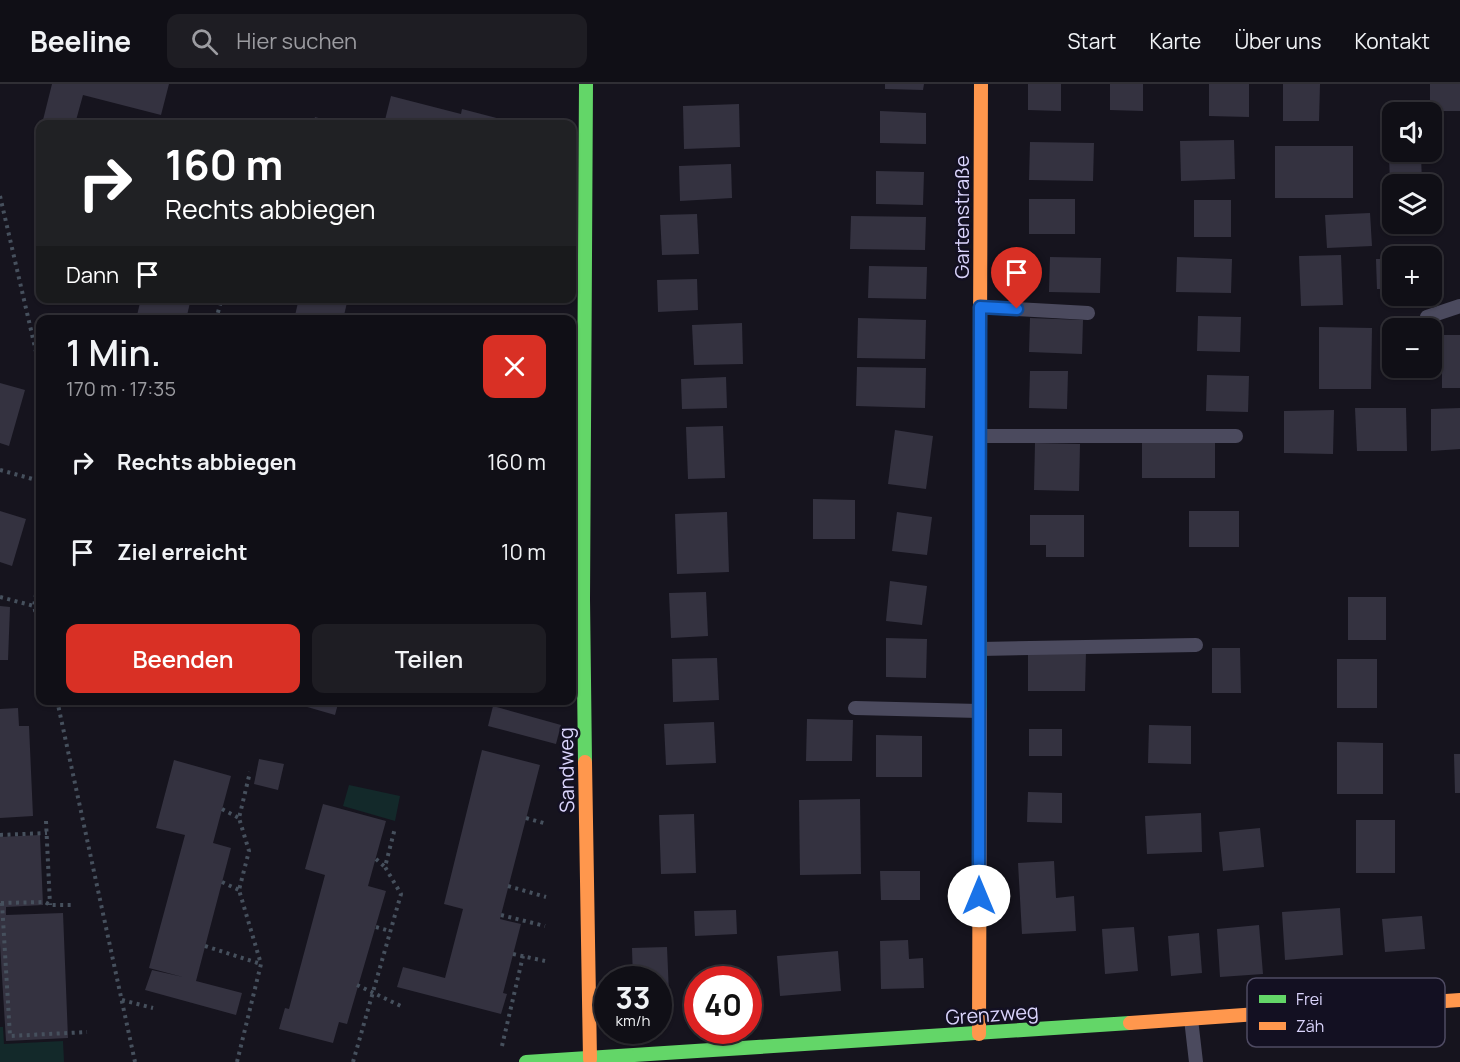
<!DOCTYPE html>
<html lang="de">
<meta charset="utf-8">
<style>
:root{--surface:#100f16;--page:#1e1d23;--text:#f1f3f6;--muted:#9c9ca1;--line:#302f35;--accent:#d93025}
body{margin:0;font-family:Manrope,sans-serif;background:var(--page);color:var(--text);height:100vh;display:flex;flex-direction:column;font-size:22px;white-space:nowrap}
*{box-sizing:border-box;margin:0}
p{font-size:20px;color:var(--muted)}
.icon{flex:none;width:33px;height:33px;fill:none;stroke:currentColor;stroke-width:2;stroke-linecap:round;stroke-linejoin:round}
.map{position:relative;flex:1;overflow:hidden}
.sheet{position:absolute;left:36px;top:231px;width:540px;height:390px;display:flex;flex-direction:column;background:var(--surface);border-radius:12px;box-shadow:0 2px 4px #0004,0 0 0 2px var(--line)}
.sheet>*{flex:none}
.hud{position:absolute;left:36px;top:36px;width:540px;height:183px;border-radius:12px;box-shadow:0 2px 4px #0004,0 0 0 2px var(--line);background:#202124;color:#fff;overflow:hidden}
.fabs{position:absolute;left:1382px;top:18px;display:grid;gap:12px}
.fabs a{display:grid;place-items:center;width:60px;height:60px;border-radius:12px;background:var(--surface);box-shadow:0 2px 4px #0004,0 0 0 2px var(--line);font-size:30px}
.speed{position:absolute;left:594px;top:882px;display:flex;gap:12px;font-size:30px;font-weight:700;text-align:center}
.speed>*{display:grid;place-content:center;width:78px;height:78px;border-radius:50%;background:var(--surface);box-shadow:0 2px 4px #0004,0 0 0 2px var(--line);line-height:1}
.speed small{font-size:15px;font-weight:400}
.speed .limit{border:9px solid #d22;background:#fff;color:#111}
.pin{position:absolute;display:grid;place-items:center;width:51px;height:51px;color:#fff;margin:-62px -26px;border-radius:50% 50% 50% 0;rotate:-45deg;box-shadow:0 0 6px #0007}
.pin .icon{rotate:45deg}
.me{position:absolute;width:66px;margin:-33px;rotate:0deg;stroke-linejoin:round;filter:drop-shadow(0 0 4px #0008)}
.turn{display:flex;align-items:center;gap:21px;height:126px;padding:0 30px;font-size:27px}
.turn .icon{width:78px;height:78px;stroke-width:2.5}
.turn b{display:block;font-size:42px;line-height:51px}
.then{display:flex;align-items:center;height:57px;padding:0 30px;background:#0003;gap:12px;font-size:22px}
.round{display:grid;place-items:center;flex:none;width:63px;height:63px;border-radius:12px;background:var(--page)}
.summary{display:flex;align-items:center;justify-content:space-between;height:102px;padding:0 30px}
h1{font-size:36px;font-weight:600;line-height:45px}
.button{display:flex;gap:12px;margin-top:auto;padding:12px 30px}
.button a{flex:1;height:69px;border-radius:12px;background:var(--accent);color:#fff;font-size:24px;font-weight:600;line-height:69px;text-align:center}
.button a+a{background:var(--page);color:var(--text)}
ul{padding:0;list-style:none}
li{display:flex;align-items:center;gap:18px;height:90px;padding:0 30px}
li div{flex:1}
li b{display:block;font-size:22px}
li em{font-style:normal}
header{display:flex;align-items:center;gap:36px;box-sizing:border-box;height:84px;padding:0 30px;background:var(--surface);border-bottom:2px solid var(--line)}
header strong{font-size:28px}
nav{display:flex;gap:33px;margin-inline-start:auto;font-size:21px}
.search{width:420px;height:54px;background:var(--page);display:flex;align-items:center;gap:15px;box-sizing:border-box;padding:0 21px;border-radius:12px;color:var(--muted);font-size:22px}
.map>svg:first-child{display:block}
.green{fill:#13292a}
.building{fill:#343240}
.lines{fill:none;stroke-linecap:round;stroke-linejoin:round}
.path{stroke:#46505d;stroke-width:4;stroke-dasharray:3 4.5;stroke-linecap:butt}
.lane{stroke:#4b4a5e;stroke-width:14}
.fast{stroke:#63d668;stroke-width:14}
.slow{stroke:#ff974d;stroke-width:14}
.route-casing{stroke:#114b97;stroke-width:15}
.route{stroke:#1a73e8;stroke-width:10}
.labels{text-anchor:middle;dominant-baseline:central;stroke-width:5;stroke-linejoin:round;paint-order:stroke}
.street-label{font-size:20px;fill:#dad4fc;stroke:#131022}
.key{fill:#131022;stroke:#4f4b63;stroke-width:1.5}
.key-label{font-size:16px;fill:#dad4fc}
</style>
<header>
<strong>Beeline</strong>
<div class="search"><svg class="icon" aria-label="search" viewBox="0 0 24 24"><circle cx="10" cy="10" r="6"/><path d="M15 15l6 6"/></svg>Hier suchen</div>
<nav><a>Start</a><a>Karte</a><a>Über uns</a><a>Kontakt</a></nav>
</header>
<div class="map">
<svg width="1460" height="978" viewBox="0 0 1460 978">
<rect width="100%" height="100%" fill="#16141e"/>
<g class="green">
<polygon points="349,701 400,712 395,737 343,722"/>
<polygon points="0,943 3,943 4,960 63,957 64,978 0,978"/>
</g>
<g class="building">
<polygon points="52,0 169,0 161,31 83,11 75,40 42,40"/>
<polygon points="885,0 924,0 923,6 885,5"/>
<polygon points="1028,0 1061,0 1061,27 1028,26"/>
<polygon points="1110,0 1143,0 1143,27 1110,26"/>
<polygon points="1209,0 1249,0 1249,33 1209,32"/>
<polygon points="1283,0 1320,0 1319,37 1283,37"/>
<rect x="1430" y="0" width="30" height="27"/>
<polygon points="391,12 461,30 462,25 520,40 384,40"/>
<polygon points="739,20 740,63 684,65 683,22"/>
<polygon points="880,27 926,29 926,60 880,59"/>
<polygon points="315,33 340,40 313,40"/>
<polygon points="40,48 40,73 34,71"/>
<polygon points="1234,56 1235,95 1181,97 1180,57"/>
<polygon points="1030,58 1094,59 1093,97 1029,96"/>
<rect x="1275" y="62" width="78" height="52"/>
<polygon points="1421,70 1422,100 1390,100 1389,71"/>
<polygon points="731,80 732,114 680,117 679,82"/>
<polygon points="876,87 924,88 923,121 876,120"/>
<rect x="1029" y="115" width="46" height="35"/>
<rect x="1194" y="116" width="37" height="37"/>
<polygon points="1370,129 1372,162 1327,164 1325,131"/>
<polygon points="697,130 699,170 662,171 660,131"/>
<polygon points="851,132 926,133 925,166 850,165"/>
<polygon points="1341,171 1343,221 1301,222 1299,172"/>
<polygon points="1050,173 1101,174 1100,209 1049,208"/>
<polygon points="1177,173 1232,175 1231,209 1176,208"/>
<polygon points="1376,175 1392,175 1392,205 1377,205"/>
<polygon points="869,182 927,183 926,215 868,214"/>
<polygon points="697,195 698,226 658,228 657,196"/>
<polygon points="141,214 191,214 186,236 136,236"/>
<polygon points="299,214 348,214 343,236 294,236"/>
<polygon points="1198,232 1241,233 1240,268 1197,267"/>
<polygon points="858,234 926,236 925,275 857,274"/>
<polygon points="1030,234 1083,236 1082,270 1029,268"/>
<polygon points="742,239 743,280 694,281 692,241"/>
<polygon points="1319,243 1372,244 1371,305 1319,305"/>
<rect x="1442" y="251" width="18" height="53"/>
<polygon points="857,283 926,284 925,324 856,322"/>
<polygon points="1030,287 1068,287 1067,325 1029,324"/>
<polygon points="1207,291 1249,292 1248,328 1206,327"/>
<polygon points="726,293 727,324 682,325 681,295"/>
<polygon points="0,299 25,306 9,362 0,359"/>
<polygon points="1355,324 1406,324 1407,367 1357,367"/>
<polygon points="1460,324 1460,365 1431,367 1431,325"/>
<polygon points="1334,326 1333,370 1284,369 1284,327"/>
<polygon points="723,342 725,394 688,395 686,343"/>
<polygon points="895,346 933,352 926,405 888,400"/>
<rect x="1142" y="356" width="73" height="38"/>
<polygon points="1035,359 1080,360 1079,407 1034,406"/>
<polygon points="813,415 855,416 855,455 813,455"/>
<polygon points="0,427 26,435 12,482 0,478"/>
<rect x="1189" y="427" width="50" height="36"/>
<polygon points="727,428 729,488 677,490 675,430"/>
<polygon points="897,428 932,433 927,471 892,467"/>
<polygon points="1030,431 1084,431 1084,473 1046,473 1046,461 1030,461"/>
<polygon points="890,497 927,502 922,541 886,537"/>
<polygon points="706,508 708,552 671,554 669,509"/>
<rect x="1348" y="513" width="38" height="43"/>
<polygon points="0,522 10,523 8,576 0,576"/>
<polygon points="886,554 927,555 926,594 886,593"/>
<polygon points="1212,564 1240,564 1241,609 1212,609"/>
<polygon points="1028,568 1086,568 1085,607 1028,607"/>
<polygon points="717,574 719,616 673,618 672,575"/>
<rect x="1337" y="575" width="40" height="49"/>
<polygon points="283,616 339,616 335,631"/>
<polygon points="493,622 561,641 556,660 488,642"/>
<polygon points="18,624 19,642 29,642 33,732 0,734 0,625"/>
<polygon points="807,635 853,636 852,677 806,677"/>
<polygon points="714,638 716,679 666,681 664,640"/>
<polygon points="1149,641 1191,642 1191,680 1148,679"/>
<rect x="1029" y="645" width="33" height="27"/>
<polygon points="876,651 922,652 922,693 876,693"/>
<polygon points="1337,658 1383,659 1383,710 1337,710"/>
<polygon points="482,666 540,681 500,835 521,840 503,909 507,910 501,930 397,903 403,883 445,894 463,825 444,820"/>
<polygon points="1454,670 1460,670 1460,709 1455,709"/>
<polygon points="259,675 284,680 278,706 254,700"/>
<polygon points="174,676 231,692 213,759 231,764 196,897 242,909 236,931 145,906 152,886 183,893 149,884 185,751 156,744"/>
<polygon points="1028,708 1062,709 1062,739 1027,738"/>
<polygon points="860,715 861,790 800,791 799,716"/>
<polygon points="323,720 386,737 368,802 386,807 347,940 339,938 333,959 279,945 285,924 289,925 325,791 305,785"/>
<polygon points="1201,729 1202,768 1147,770 1145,732"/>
<polygon points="694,730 696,789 661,790 659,731"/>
<rect x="1356" y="736" width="39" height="53"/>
<polygon points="1260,744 1264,783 1223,787 1219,748"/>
<polygon points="40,751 43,821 6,823 6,831 63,829 68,954 6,957 0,860 0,753"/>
<polygon points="1054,777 1056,814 1074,812 1076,847 1022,850 1018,779"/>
<polygon points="880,787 920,787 920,816 881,816"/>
<polygon points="1340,824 1343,871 1285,876 1282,828"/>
<polygon points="736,826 737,850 695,852 694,827"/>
<polygon points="1422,832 1425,865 1385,868 1382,835"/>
<polygon points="1259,841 1263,890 1220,893 1217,845"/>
<polygon points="1134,843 1138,887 1105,890 1102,845"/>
<polygon points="1199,849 1202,889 1171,892 1168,852"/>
<polygon points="908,856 909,875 923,874 924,904 881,905 880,857"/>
<polygon points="667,863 669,910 658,910 658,896 633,896 632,864"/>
<polygon points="838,867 841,907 780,912 777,872"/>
</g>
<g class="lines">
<g class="path">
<polyline points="0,112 40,285"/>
<polyline points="216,236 221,217 217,214"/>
<polyline points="0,386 40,397"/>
<polyline points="40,488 34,522 40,548"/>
<polyline points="0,513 34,522"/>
<polyline points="57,616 135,978"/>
<polyline points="222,725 239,734"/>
<polyline points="526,734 547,740"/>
<polyline points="46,737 50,821"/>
<polyline points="0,751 47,749"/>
<polyline points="376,775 385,783"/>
<polyline points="222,798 239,806"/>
<polyline points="508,802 546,813"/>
<polyline points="1,819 45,818 50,821 74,821"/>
<polyline points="2,819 10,952 87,948"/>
<polyline points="501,831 545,842"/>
<polyline points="376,843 390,847"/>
<polyline points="205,862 261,880"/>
<polyline points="513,870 545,877"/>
<polyline points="357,901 403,923"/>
<polyline points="122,916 153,924"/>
<polyline points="502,962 523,872"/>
<polyline points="237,978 261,880 239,806 249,767 239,734 250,688"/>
<polyline points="353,978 401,810 385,783 395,744"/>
</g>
<g class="lane">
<polyline points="980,223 1088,229"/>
<polyline points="1427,233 1460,222"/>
<polyline points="980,352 1236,352"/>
<polyline points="980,565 1196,561"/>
<polyline points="855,624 979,627"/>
<polyline points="1191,935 1196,978"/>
</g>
<g class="fast">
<polyline points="980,627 980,250"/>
<polyline points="585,678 583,515 586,0"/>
<polyline points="526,978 1130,939"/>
</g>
<g class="slow">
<polyline points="980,250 981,0"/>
<polyline points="585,678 590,975"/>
<polyline points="1130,939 1460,916"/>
<polyline points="979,950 980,627"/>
</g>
</g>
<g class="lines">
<defs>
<polyline id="route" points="979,812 980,223 1017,225"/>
</defs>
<use href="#route" class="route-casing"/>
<use href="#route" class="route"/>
</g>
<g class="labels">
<g class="street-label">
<text transform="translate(961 133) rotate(-90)">Gartenstraße</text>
<text transform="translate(566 686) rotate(-91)">Sandweg</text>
<text transform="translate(992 930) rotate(-4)">Grenzweg</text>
</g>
</g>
<rect x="1247" y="894" width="198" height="69" rx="9" class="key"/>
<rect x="1259" y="911" width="27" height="8" fill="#63d668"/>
<rect x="1259" y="938" width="27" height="8" fill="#ff974d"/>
<g class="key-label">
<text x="1296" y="921">Frei</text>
<text x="1296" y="948">Zäh</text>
</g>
</svg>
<div class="fabs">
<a><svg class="icon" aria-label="sound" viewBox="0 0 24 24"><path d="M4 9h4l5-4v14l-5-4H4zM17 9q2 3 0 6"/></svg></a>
<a><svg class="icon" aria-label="layers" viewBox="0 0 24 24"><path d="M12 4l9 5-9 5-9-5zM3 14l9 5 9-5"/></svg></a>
<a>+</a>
<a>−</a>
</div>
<div class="speed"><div>33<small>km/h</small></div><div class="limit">40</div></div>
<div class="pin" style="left:1017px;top:225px;background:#d93025"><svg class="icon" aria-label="arrive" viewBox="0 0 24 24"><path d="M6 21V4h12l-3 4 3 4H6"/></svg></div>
<svg class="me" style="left:979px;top:812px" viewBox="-20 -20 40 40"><circle r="19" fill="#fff"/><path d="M0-13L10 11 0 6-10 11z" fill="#1a73e8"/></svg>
<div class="hud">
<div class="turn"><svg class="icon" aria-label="right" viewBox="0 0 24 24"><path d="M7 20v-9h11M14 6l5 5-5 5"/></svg><div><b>160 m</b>Rechts abbiegen</div></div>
<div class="then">Dann<svg class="icon" aria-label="arrive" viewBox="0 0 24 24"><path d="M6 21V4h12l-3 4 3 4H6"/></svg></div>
</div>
<section class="sheet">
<div class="summary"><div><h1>1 Min.</h1><p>170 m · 17:35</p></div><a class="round" style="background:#d93025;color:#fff"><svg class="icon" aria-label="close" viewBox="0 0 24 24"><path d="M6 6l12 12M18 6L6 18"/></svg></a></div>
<ul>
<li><svg class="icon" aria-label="right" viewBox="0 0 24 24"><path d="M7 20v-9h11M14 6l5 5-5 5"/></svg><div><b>Rechts abbiegen</b></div><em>160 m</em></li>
<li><svg class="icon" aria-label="arrive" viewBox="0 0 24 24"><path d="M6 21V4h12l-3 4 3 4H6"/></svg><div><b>Ziel erreicht</b></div><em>10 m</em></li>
</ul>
<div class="button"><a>Beenden</a><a>Teilen</a></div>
</section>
</div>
